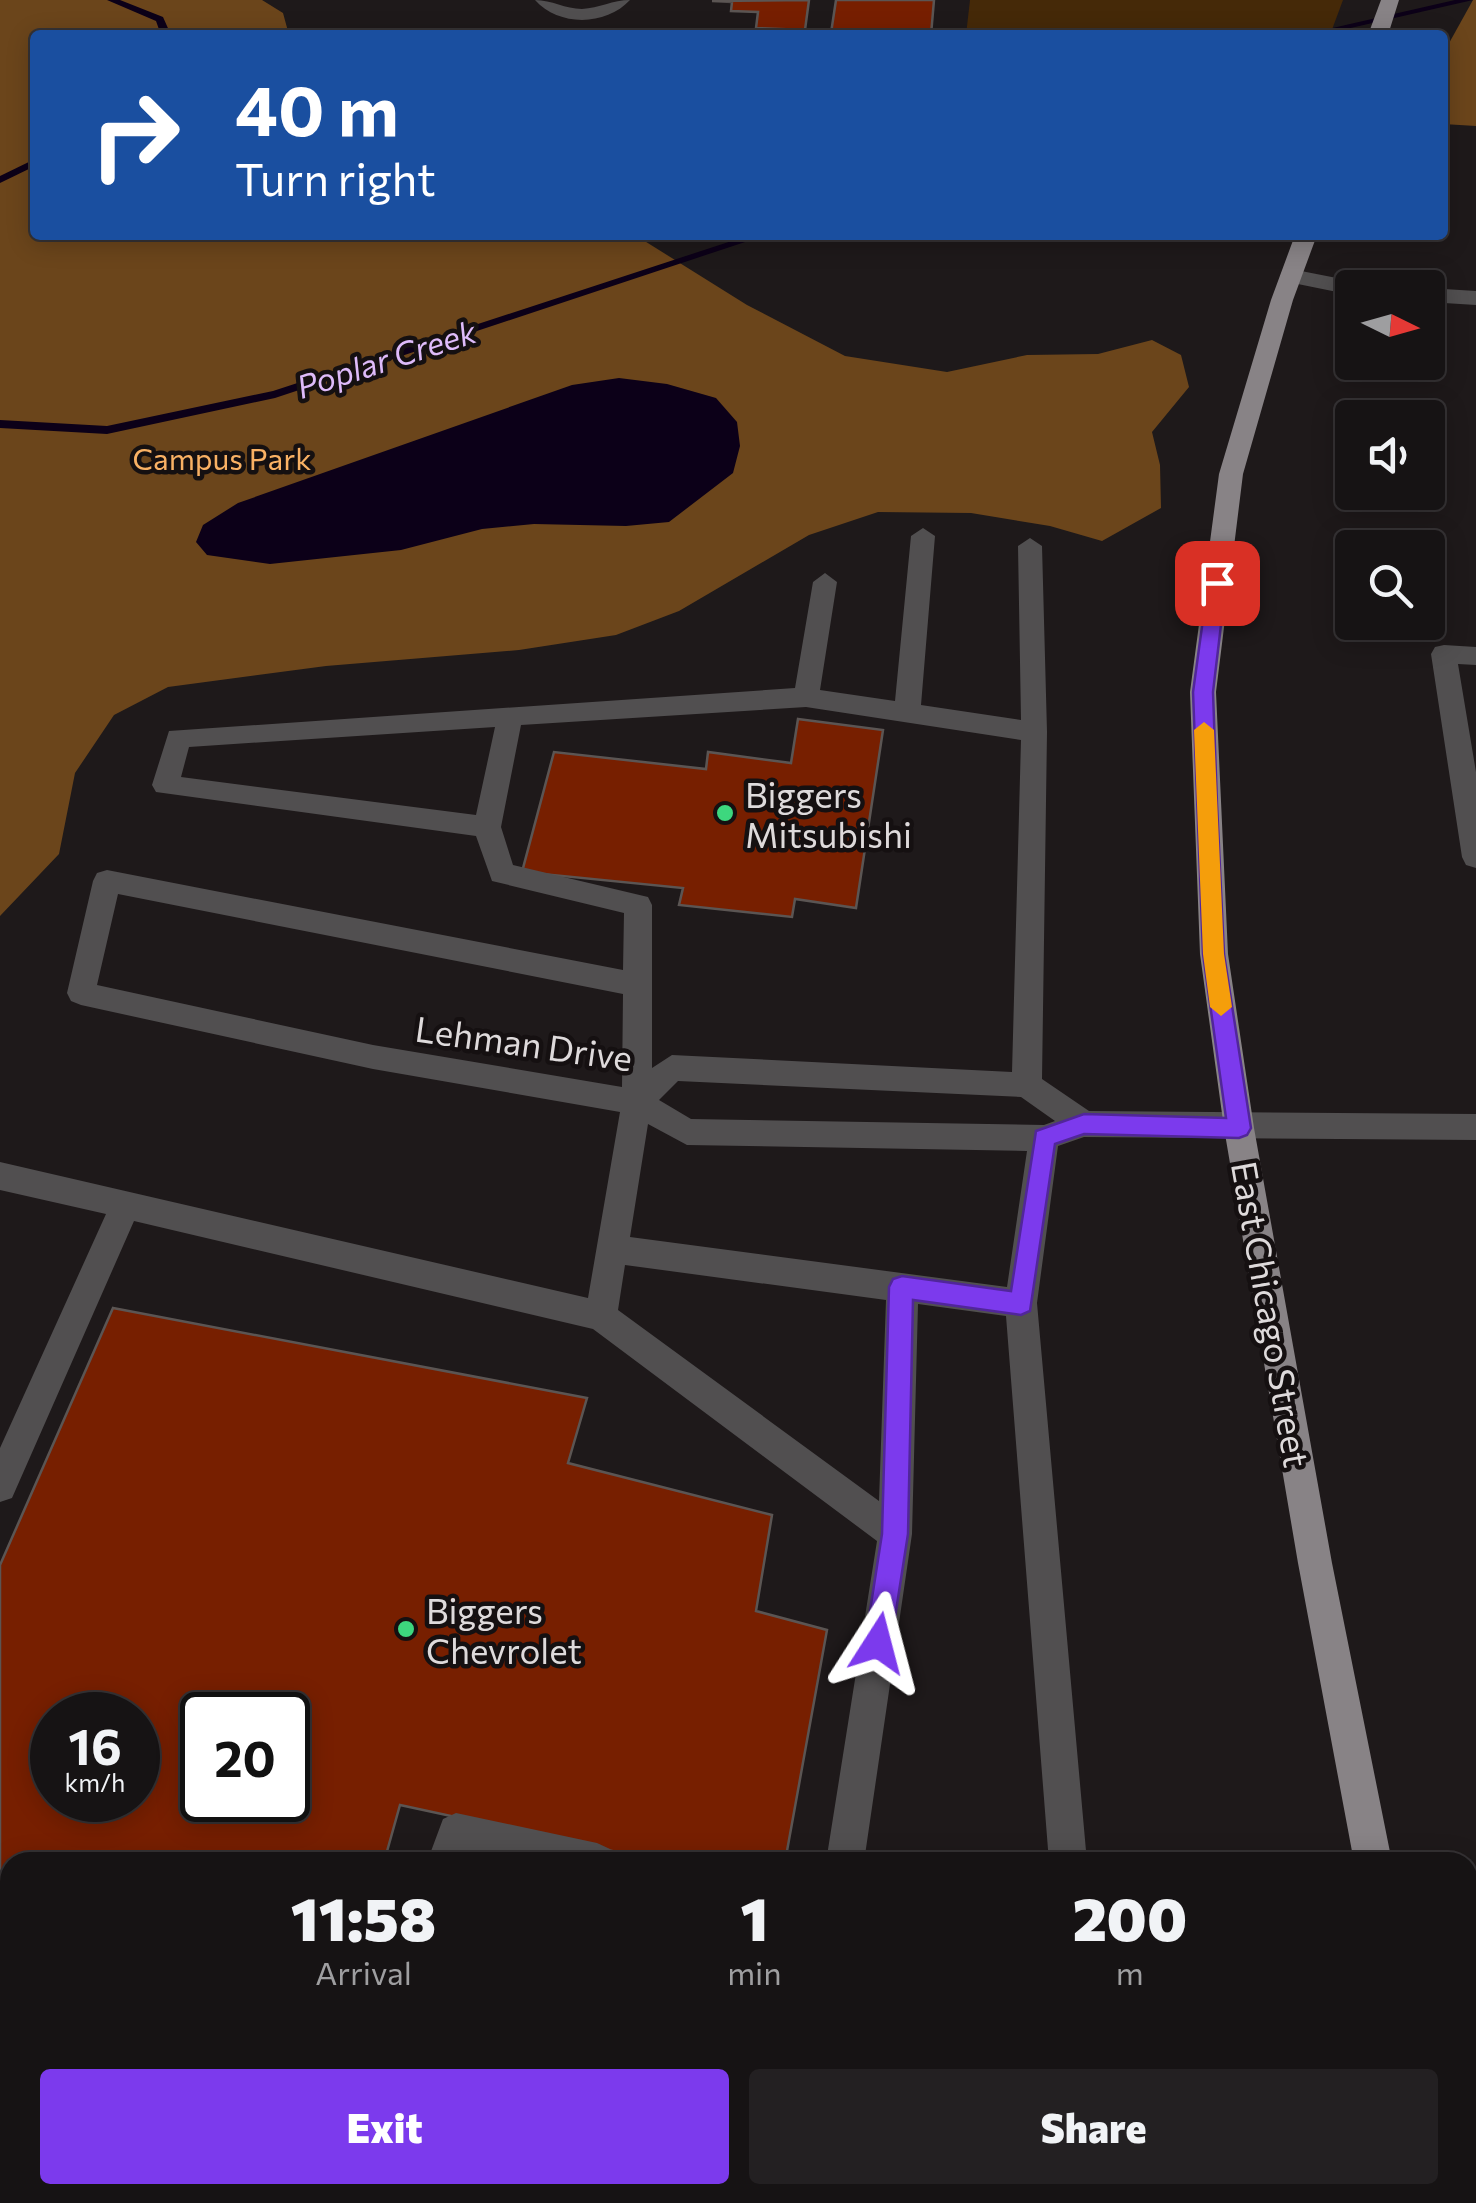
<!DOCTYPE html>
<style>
:root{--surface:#161314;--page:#232022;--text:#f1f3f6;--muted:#9e9ea0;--line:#353234;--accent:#7c3aed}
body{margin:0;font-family:Commissioner,sans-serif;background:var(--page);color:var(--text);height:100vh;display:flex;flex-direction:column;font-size:38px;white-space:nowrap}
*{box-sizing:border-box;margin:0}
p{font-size:32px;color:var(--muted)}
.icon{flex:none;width:55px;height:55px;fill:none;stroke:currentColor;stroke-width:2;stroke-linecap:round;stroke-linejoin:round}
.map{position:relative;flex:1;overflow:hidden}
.panel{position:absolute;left:0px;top:1852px;width:1478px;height:352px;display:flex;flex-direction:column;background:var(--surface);border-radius:30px 30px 0 0;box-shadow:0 5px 25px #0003,0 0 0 2px var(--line)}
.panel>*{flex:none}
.hud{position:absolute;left:30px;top:30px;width:1418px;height:210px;border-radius:10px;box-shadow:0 5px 25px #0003,0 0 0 2px var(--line);background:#1a4fa0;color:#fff;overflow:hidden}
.needle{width:65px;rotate:95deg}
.fabs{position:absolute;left:1335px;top:270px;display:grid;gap:20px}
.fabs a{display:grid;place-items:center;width:110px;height:110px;border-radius:10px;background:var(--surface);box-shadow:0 5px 25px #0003,0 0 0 2px var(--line);font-size:50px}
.speed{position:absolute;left:30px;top:1692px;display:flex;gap:20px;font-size:50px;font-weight:700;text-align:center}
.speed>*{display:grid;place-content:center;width:130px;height:130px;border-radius:50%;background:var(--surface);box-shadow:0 5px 25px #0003,0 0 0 2px var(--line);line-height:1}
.speed small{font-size:25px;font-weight:400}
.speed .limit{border:5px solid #111;border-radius:15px;background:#fff;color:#111}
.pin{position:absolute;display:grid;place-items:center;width:85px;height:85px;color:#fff;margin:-42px;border-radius:20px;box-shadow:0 5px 15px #0006}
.me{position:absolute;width:110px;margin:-55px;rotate:9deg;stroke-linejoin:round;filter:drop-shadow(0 0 8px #0008)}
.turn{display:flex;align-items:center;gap:35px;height:210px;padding:0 40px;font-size:45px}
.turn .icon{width:130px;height:130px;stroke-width:2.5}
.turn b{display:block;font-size:70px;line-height:85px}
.eta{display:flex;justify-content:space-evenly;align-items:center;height:170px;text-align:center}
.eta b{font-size:60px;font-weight:800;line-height:70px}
.button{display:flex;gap:20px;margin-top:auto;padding:20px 40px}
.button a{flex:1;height:115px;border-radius:10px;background:var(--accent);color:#fff;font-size:40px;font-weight:800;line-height:115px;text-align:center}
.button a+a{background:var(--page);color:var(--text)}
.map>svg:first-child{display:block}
.green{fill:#452908}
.forest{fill:#6b451b}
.water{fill:#0c0018}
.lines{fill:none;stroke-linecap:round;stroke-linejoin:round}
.stream{fill:#0c0018;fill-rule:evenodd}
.building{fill:#771f00;stroke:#5b5553;stroke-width:2.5;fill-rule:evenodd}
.minor{fill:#514f50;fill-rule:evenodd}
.major{fill:#888386;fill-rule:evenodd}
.route{fill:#7c3aed;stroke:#51269a;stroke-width:2.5}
.slow{fill:#f59e0b}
.poi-dot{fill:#3dd77e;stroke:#151011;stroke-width:4}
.labels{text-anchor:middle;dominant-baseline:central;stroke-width:9;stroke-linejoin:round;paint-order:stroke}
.far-park-label{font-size:30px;fill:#f9b164;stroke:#151011}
.far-water-label{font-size:32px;font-style:italic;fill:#debbfa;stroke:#151011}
.poi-label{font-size:35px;fill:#dedadb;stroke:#151011;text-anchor:start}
.street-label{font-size:35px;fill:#dedadb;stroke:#151011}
</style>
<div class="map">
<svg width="1476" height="2203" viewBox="0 0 1476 2203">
<rect width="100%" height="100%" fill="#1e191a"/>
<polygon class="green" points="970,0 1343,0 1330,35 966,35"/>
<g class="forest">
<polygon points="0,0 262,0 283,13 289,35 35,35 35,235 635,235 747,305 845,356 947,372 1027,355 1098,354 1152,340 1181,355 1189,387 1152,432 1160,465 1161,508 1102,541 1050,526 971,513 878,512 809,535 679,611 616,635 519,650 326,666 168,687 114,715 75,773 59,854 0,916"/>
<polygon points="1473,0 1476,0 1476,126 1443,124 1443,54"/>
</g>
<polygon class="water" points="619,378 667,384 716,398 737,422 740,446 733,473 669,522 626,526 534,524 482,529 401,550 270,564 207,555 196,542 203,525 238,503 572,385"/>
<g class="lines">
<g class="stream">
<polygon points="107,0 120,0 163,17 171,35 161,35 156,21"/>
<polygon points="1455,0 1473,0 1320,35 1302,35"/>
<polygon points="35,159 35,166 0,183 0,176"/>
<polygon points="750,235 766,235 275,398 107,434 0,428 0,420 107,426 273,391"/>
</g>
</g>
<g class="building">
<polygon points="809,0 805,30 756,28 758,12 731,11 732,2 712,1"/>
<polygon points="836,0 934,0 931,35 831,33"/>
<polygon points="798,719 883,730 856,908 795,899 792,917 679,905 683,888 522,872 554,752 706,769 708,752 791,763"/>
<path d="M113,1308L587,1398L568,1463L772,1515L756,1611L827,1630L785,1862H663L400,1805L384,1862H10V1881L0,1879V1565ZM52,1715H138V1800H52ZM202,1715H288V1800H202Z"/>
</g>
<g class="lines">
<g class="minor">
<path d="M535,0C552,0 565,9 582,9C599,8 613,0 630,0C606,26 559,27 535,0Z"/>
<polygon points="1291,269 1352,281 1363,288 1352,288 1352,295 1283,281 1280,276 1283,271"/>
<polygon points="1428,288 1476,291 1476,305 1428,302"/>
<path d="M923,528L935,536L921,705L1021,720L1018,546L1030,538L1042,546L1047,732L1042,1079L1089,1111L1476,1114V1140L1084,1137L1058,1146L1037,1303L1087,1862H1049L1006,1316L918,1304L912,1534L864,1862H826L877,1541L593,1329L134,1221L12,1498L0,1502V1448L106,1214L0,1190V1162L588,1298L620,1112L373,1069L81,1005L71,1001L67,993L93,881L97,873L107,870L623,970L624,913L492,881L476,836L156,792L152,785L169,731L795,688L813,582L825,573L837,582L820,690L895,701L911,536ZM806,707L1021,740L1012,1072L672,1055L652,1068V905L648,897L513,865L501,827L521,725ZM495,727L476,815L181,777L189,747ZM118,894L623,994L622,1087L373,1045L97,985ZM678,1081L1021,1097L1055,1121L1044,1125L691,1119L659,1100ZM648,1124L687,1145L1027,1151L1007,1287L630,1237ZM625,1265L886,1300L879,1501L618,1310Z"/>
<polygon points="1444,645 1476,647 1476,665 1458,664 1476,772 1476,868 1466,865 1462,857 1431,654 1435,647"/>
<polygon points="456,1813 597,1843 610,1849 616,1862 511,1862 468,1853 465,1862 427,1862 443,1819"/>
<polygon points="0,1902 10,1905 10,1943 0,1940"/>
<polygon points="0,2149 10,2151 10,2191 0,2189"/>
<polygon points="86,2195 156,2195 160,2203 90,2203"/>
<polygon points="324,2195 366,2195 363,2203 321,2203"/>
<polygon points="773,2195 815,2195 814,2203 772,2203"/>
<polygon points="1074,2195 1116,2195 1117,2203 1075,2203"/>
</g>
<g class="major">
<polygon points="1381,0 1399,0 1388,35 1368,35"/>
<polygon points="1295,235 1317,235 1293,300 1243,474 1216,692 1228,954 1254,1128 1332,1563 1392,1862 1354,1862 1298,1563 1224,1128 1200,954 1190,692 1219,474 1271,300"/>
<polygon points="1423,2195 1465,2195 1467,2203 1425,2203"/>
</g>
</g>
<polygon class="route" points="1217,577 1226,583 1213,692 1217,804 1224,954 1251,1128 1247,1135 1239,1138 1084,1134 1055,1144 1030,1311 1021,1315 913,1300 908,1534 891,1643 888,1653 878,1657 868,1653 865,1643 882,1534 889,1287 893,1279 902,1276 1011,1291 1036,1131 1084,1114 1226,1118 1203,954 1193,692 1208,583"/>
<polygon class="slow" points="1204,722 1214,730 1224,954 1232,1007 1221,1016 1210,1007 1203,954 1194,730"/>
<g class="poi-dot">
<circle cx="725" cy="813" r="10"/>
<circle cx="406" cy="1629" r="10"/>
</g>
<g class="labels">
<g class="far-park-label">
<text x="222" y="457">Campus Park</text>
</g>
<g class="far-water-label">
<text transform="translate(386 358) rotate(-18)">Poplar Creek</text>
</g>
<g class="poi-label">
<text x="745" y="793">Biggers<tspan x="745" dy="40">Mitsubishi</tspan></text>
<text x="426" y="1609">Biggers<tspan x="426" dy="40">Chevrolet</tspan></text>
</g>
<g class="street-label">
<text transform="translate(524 1042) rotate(8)">Lehman Drive</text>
<text transform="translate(1272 1314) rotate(80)">East Chicago Street</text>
</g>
</g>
</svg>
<div class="fabs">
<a><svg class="needle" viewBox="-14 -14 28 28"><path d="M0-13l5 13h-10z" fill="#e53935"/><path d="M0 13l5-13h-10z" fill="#9e9ea0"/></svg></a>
<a><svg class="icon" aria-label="sound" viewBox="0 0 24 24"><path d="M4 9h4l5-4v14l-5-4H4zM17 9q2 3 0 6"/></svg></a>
<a><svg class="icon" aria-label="search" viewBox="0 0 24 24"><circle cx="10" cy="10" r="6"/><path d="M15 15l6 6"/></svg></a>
</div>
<div class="speed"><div>16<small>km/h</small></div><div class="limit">20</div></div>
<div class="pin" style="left:1217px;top:583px;background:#d93025"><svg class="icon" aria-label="arrive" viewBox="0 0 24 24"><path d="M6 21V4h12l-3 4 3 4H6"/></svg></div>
<svg class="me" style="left:878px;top:1643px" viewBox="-20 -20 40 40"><path d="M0-17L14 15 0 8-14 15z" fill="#7c3aed" stroke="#fff" stroke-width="4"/></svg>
<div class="hud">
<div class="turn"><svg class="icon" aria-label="right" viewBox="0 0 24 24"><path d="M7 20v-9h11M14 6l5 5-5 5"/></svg><div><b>40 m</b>Turn right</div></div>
</div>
<section class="panel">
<div class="eta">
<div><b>11:58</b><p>Arrival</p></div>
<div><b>1</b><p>min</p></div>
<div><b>200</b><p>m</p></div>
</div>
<div class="button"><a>Exit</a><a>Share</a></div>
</section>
</div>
